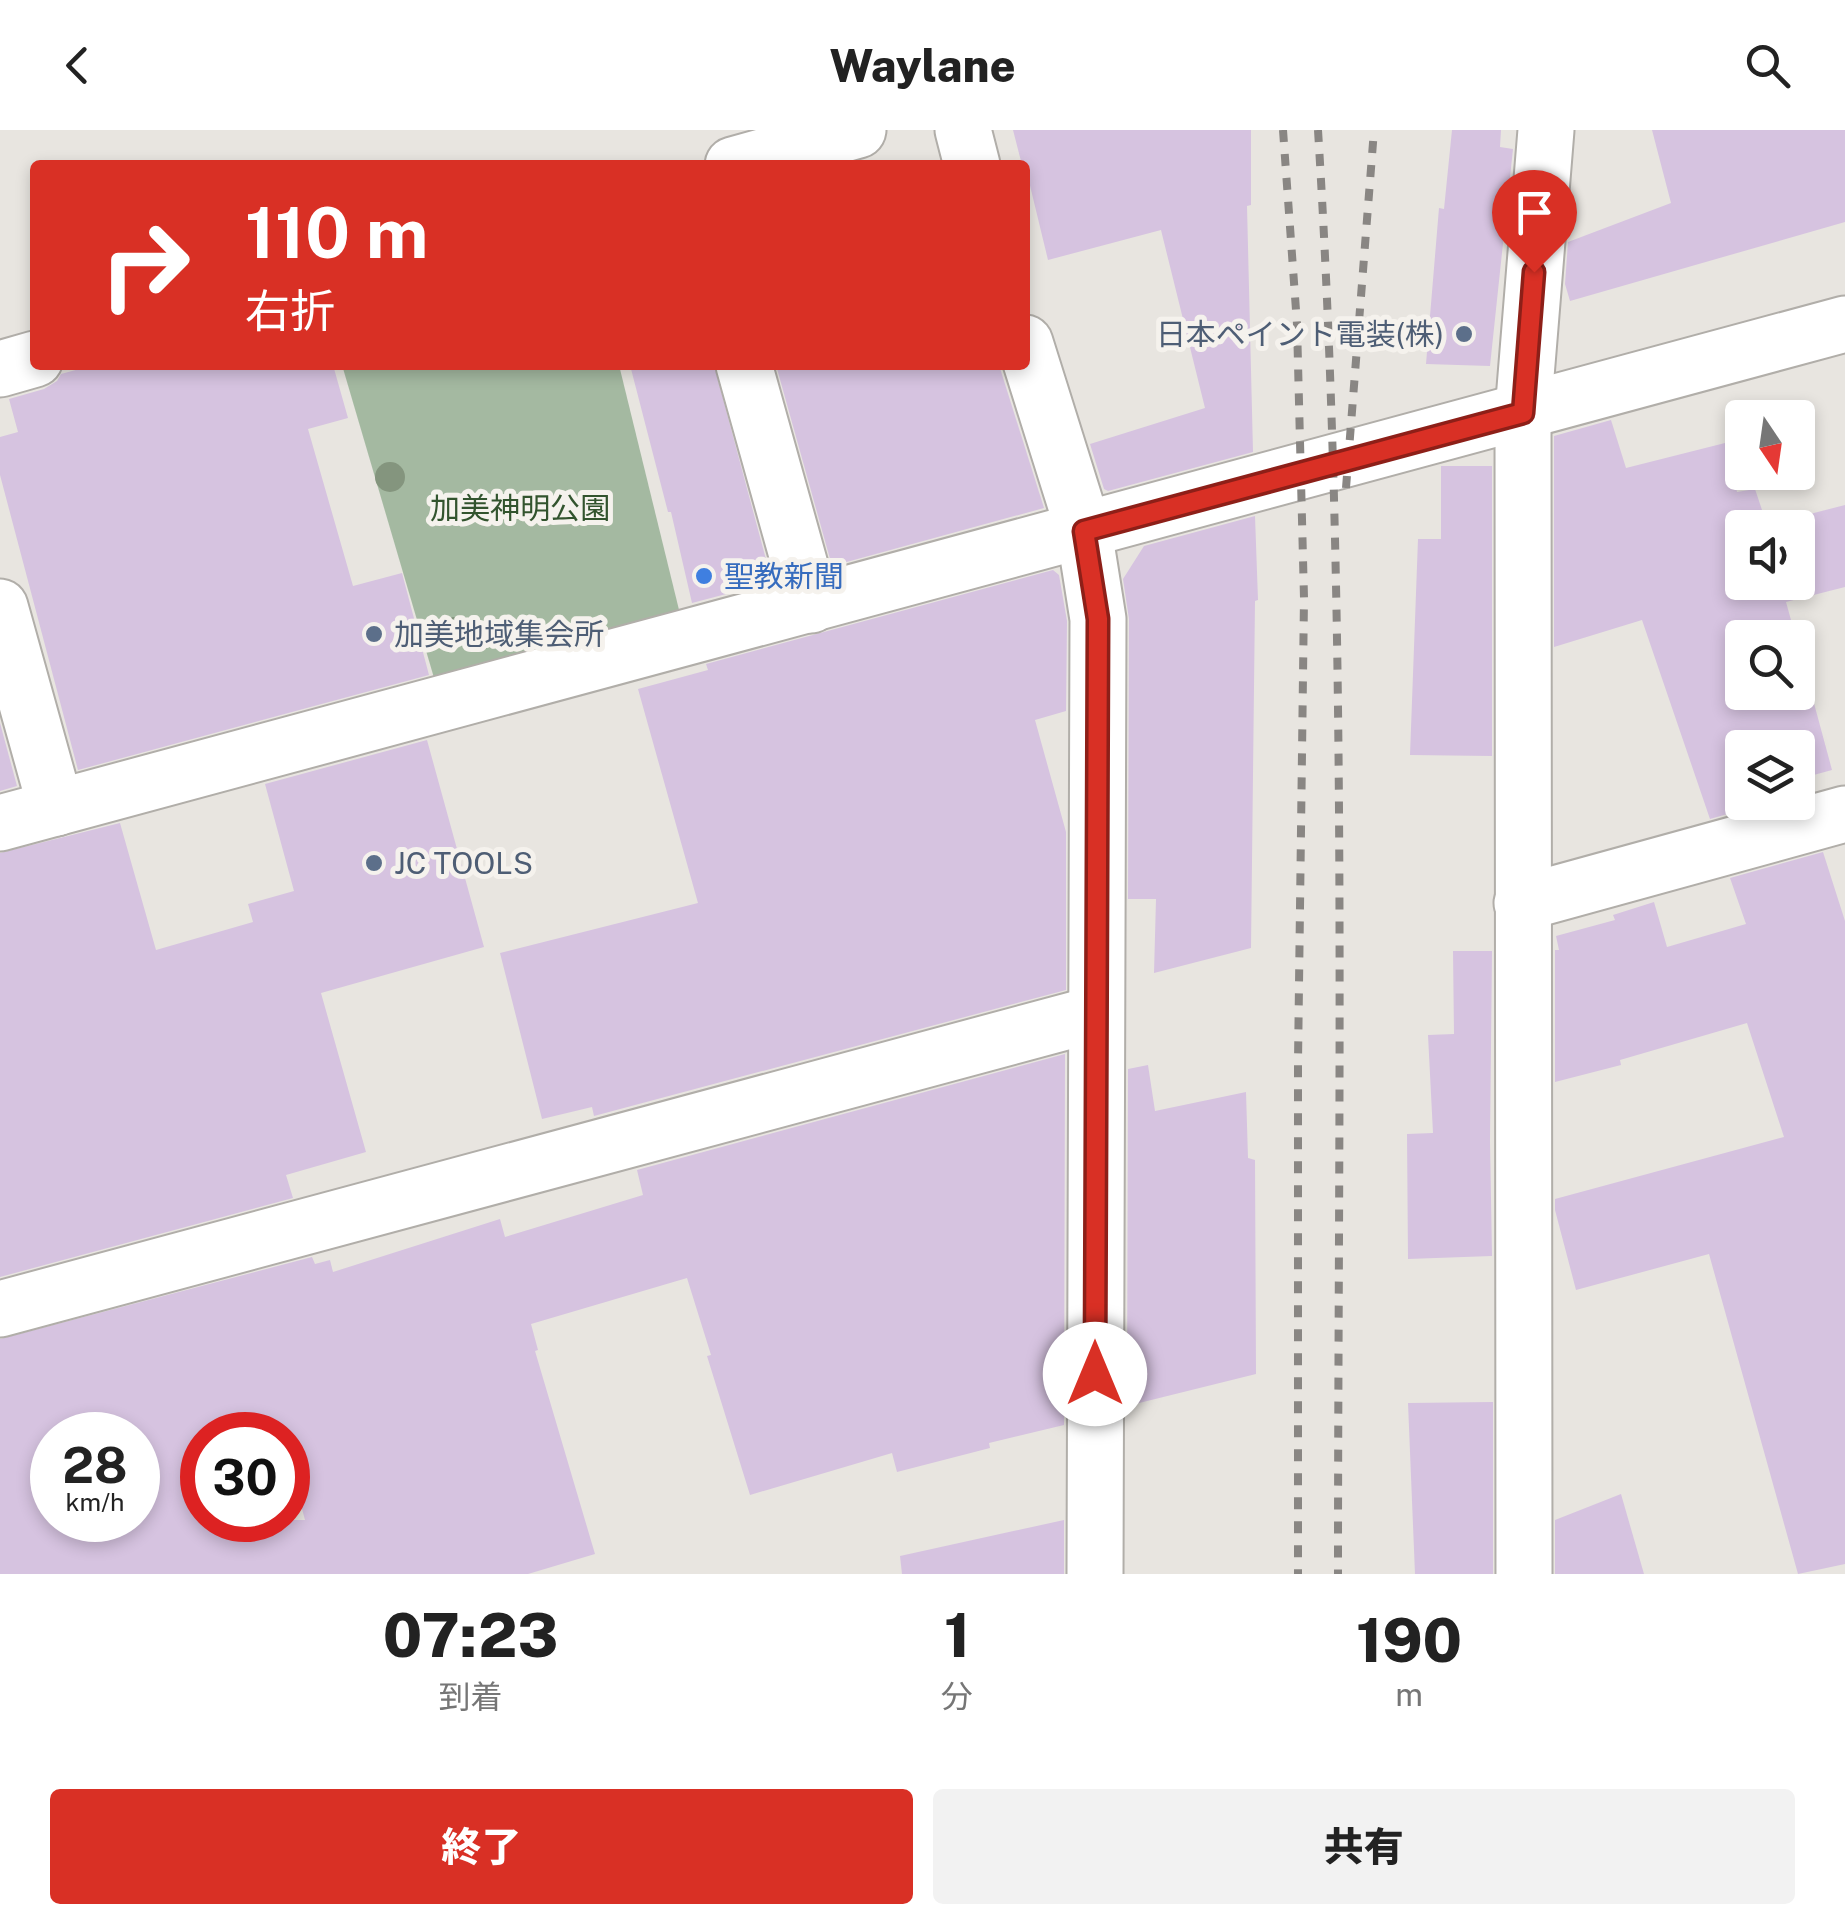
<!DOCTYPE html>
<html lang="ja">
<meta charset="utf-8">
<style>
:root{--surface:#fff;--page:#f2f2f2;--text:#222;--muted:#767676;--accent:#d93025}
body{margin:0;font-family:"Public Sans","Noto Sans JP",sans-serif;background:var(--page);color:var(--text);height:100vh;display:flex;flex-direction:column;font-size:38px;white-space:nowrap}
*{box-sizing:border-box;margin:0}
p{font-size:32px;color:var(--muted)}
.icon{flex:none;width:55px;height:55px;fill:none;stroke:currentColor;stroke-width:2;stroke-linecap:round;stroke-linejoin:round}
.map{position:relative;height:1444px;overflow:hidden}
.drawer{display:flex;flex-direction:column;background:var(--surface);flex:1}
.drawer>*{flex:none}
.hud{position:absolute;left:30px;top:30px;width:1000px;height:210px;border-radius:10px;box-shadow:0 5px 15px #0003;background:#d93025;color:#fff;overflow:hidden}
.needle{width:65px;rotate:167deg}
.tools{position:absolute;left:1725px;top:270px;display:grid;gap:20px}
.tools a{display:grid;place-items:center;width:90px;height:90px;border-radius:10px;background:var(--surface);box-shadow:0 5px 15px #0003;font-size:50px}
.speed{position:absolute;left:30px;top:1282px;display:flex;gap:20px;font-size:50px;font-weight:700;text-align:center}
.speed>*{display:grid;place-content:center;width:130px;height:130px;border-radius:50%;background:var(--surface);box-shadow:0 5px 15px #0003;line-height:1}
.speed small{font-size:25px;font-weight:400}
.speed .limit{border:15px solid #d22;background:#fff;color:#111}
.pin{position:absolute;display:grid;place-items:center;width:85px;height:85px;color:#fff;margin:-102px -42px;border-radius:50% 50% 50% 0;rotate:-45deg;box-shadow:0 0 10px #0007}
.pin .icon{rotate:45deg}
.me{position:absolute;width:110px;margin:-55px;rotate:0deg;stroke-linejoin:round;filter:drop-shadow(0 0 8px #0008)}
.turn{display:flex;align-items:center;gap:35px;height:210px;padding:0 50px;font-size:45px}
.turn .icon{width:130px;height:130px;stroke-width:2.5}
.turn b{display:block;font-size:70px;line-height:85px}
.eta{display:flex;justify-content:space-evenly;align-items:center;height:170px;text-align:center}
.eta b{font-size:60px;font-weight:800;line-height:70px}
.action{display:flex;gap:20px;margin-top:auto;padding:20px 50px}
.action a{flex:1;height:115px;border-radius:10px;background:var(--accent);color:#fff;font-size:40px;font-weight:800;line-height:115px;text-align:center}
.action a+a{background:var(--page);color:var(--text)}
header{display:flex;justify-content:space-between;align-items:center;height:130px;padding:0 50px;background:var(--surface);font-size:45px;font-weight:800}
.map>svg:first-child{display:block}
.green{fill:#a4b9a1}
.building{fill:#d6c3e0;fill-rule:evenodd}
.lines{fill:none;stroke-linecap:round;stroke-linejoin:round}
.street-casing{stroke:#b1aea9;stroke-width:59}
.street{stroke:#fff;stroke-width:55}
.rail{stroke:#898683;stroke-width:8;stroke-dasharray:12 12;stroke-linecap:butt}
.tree{fill:#84957e}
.route-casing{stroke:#8d1f18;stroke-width:25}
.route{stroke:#d93025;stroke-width:18}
.service-dot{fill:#5c6f8a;stroke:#f5f2ed;stroke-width:4}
.shop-dot{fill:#3f7fe0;stroke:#f5f2ed;stroke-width:4}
.labels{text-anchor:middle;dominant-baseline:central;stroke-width:10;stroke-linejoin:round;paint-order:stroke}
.service-label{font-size:30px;fill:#4e5e75;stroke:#f5f2ed;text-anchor:start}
.park-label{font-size:30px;fill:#32542e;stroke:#f5f2ed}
.shop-label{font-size:30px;fill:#366cbe;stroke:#f5f2ed;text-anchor:start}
</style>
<header><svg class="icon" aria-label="back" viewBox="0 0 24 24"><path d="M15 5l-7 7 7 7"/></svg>Waylane<svg class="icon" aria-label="search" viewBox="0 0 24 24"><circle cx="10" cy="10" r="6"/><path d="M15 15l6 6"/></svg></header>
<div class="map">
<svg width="1845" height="1444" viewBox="0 0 1845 1444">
<rect width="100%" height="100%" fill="#e8e5e0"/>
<polygon class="green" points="342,235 619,235 682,492 437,558"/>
<g class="building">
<polygon points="1013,0 1251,0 1251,75 1247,76 1253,322 1108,361 1104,359 1090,314 1205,278 1161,100 1048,130 1025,35 1022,35"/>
<polygon points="1452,0 1501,0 1500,17 1513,19 1490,236 1426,234 1439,78 1444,79"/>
<polygon points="1652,0 1845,0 1845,92 1570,171 1565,154 1568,112 1671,73"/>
<polygon points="94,235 333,235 348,288 308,299 353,456 402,443 429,545 78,640 0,345 0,307 18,302 9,269 44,259 57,251 61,244"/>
<polygon points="630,235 714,235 772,452 692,473 671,382 668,382"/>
<polygon points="776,235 999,235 1044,378 832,436"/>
<path d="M1611,290L1626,338L1725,313L1737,362L1755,359L1767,395L1845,375V457L1786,472L1796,508H1742V562H1798V514L1832,640L1799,649L1804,663L1798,665V618H1742V672H1769L1710,689L1642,490L1554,517V306ZM1742,398H1798V452H1742Z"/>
<polygon points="1441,336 1492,336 1492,626 1410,625 1418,409 1441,409"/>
<polygon points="1255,386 1258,470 1255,471 1251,818 1154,843 1156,769 1128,769 1129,489 1123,449 1144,416"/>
<polygon points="1053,440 1059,445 1067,491 1066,581 1035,590 1066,702 1066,860 594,986 592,977 542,989 500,823 698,773 638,559 708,540 706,534"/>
<polygon points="0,593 17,656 0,661"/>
<polygon points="427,610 484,817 321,863 366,1022 286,1045 293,1068 0,1147 0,723 120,693 156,820 253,792 248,774 294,761 265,654"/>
<polygon points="1823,722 1845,791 1845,1434 1798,1444 1709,1124 1576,1160 1555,1080 1555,1069 1784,1007 1747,893 1620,930 1621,935 1555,952 1555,820 1559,820 1556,806 1615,790 1613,785 1654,772 1667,817 1746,794 1730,748"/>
<polygon points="1453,821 1492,821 1490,1011 1492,1126 1408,1129 1407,1004 1433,1003 1428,905 1454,904"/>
<path d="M1065,924L1064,1295L989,1313L990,1318L897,1342L892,1323L750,1365L707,1226L711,1225L687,1148L531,1194L538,1220L535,1221L595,1424L528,1444H0V1209L312,1127L315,1134L330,1130L333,1142L500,1089L505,1107L643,1065L637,1040ZM52,1305H138V1390H52ZM202,1305H288V1327L305,1390H202Z"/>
<polygon points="1148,935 1155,981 1246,962 1248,1028 1255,1030 1256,1244 1127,1276 1128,939"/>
<polygon points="1493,1272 1493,1444 1415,1444 1408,1273"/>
<polygon points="1621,1364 1644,1444 1555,1444 1555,1390"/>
<polygon points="1064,1390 1064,1444 902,1444 900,1426"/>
</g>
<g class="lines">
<defs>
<g id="street">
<polyline points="963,0 972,35"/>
<polyline points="733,35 858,0"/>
<polyline points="1025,213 1084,401 1098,489 1095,1444"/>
<polyline points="744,235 811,475"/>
<polyline points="0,239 35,229"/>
<polyline points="0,477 56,678"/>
<polyline points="0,693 1845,194"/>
<polyline points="1522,773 1845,684"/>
<polyline points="0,1179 1095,884"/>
<polyline points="1524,1444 1523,283 1546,0"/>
</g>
</defs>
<use href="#street" class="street-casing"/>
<use href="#street" class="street"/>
<g class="rail">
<polyline points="1283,0 1297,194 1304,468 1298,932 1298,1444"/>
<path d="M1318,0C1348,481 1338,963 1338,1444"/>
<polyline points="1346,358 1374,0"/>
</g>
</g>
<g class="tree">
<circle cx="390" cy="347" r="15"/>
<circle cx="454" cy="502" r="15"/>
</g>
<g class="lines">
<defs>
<polyline id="route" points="1095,1244 1098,489 1084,401 1523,283 1534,142"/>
</defs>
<use href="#route" class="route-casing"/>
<use href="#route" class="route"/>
</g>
<g class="service-dot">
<circle cx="1464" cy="204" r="10"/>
<circle cx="374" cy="504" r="10"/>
<circle cx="374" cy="733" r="10"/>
</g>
<circle class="shop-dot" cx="704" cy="446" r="10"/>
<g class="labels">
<g class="service-label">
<text x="1444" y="204" text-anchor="end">日本ペイント電装(株)</text>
<text x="394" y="504">加美地域集会所</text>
<text x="394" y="733">JC TOOLS</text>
</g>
<g class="park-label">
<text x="520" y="378">加美神明公園</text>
</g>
<g class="shop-label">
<text x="724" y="446">聖教新聞</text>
</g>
</g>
</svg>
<div class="tools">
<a><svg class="needle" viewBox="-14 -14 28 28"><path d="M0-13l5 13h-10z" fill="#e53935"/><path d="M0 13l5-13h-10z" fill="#767676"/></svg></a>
<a><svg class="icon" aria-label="sound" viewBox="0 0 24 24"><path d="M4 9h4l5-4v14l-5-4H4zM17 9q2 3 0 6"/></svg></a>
<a><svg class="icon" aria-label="search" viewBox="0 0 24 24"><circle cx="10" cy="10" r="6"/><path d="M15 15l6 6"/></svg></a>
<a><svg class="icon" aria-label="layers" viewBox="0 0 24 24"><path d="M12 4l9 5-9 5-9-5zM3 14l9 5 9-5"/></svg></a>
</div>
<div class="speed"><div>28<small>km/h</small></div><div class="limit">30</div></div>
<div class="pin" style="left:1534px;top:142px;background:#d93025"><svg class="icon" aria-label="arrive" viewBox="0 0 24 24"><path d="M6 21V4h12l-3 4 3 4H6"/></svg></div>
<svg class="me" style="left:1095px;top:1244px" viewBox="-20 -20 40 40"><circle r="19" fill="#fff"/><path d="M0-13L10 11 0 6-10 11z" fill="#d93025"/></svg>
<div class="hud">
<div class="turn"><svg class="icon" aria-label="right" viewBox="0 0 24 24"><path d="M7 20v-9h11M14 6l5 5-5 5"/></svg><div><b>110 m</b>右折</div></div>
</div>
</div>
<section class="drawer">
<div class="eta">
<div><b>07:23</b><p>到着</p></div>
<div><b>1</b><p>分</p></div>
<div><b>190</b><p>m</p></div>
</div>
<div class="action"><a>終了</a><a>共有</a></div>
</section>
